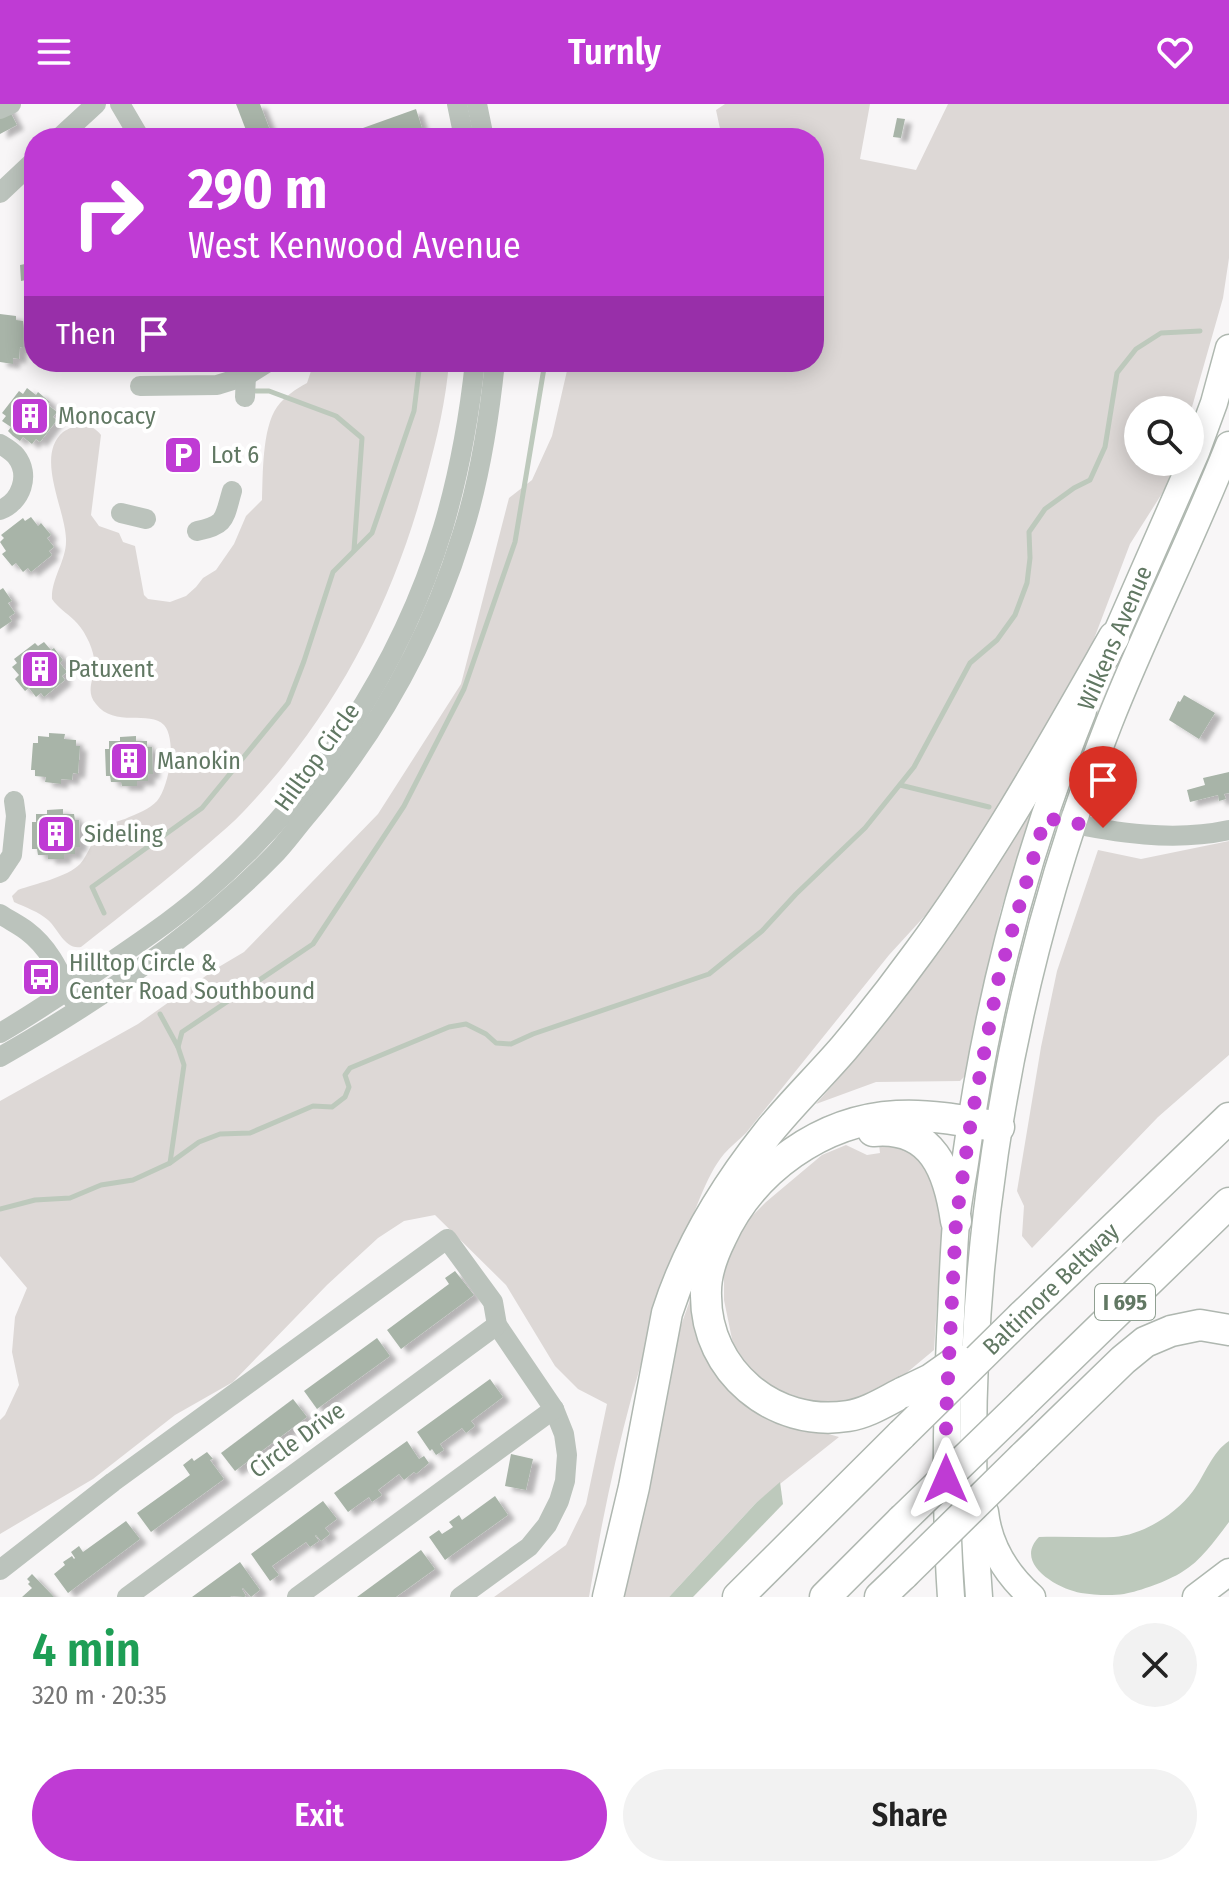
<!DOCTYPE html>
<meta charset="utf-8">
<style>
:root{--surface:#fff;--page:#f2f2f2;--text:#222;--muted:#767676;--accent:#bf3bd4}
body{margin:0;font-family:"Fira Sans Condensed",sans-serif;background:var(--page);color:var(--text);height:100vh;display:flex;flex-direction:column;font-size:30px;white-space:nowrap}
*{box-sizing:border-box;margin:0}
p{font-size:26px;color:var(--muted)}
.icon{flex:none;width:44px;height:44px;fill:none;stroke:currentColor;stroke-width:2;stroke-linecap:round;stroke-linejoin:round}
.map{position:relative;height:1493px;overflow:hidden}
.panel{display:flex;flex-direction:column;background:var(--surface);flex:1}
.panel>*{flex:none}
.banner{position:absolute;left:24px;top:24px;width:800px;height:244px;border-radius:32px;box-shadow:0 4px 20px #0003;background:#bf3bd4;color:#fff;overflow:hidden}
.controls{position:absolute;left:1124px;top:292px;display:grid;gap:16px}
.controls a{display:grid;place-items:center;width:80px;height:80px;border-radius:50%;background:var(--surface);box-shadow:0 4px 20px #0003;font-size:40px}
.pin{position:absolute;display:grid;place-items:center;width:68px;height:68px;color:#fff;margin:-82px -34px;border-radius:50% 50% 50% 0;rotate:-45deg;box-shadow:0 0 8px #0007}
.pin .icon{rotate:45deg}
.me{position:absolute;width:88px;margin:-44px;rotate:0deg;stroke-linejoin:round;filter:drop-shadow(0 0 6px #0008)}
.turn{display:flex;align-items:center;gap:28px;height:168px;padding:0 32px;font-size:36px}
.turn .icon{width:104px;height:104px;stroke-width:2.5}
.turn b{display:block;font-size:56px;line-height:68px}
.then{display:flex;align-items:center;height:76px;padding:0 32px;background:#0003;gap:16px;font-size:30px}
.round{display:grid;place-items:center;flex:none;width:84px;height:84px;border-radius:42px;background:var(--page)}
.head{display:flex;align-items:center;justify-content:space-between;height:136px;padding:0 32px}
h1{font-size:48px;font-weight:600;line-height:60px;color:#1e9e55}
.cta{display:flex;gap:16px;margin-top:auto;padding:16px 32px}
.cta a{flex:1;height:92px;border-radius:48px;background:var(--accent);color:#fff;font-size:32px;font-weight:600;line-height:92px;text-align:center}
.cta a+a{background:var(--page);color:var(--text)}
header{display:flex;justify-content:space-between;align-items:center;height:104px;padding:0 32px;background:var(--accent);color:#fff;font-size:36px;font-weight:600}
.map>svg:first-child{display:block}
.green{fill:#ddd8d6}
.water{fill:#bdc9bc}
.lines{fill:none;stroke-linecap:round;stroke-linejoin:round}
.stream{stroke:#bdc9bc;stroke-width:5}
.building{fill:#a8b4a8;filter:url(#shadow)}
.major-casing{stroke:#afb8b0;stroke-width:29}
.highway-casing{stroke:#afb7b0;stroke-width:33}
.minor{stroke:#bbc3bc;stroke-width:20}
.major{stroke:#fff;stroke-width:26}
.highway{stroke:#fff;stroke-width:30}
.highway-bridge-casing{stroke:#afb7b0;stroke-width:33;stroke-linecap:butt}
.highway-bridge{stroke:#fff;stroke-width:30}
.route{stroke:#bf3bd4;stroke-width:14;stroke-dasharray:0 25.2}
.labels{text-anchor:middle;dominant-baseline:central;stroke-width:8;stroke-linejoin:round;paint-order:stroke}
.shield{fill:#fff;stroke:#90a092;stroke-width:2}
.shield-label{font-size:22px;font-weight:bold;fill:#617863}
.poi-label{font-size:24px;fill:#617863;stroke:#fff;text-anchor:start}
.street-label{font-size:24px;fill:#617863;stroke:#fff}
</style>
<header><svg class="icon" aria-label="menu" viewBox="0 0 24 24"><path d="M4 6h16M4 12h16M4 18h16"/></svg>Turnly<svg class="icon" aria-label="heart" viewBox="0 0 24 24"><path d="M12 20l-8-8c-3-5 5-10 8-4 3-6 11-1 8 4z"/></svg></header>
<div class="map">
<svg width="1229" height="1493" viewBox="0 0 1229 1493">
<defs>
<filter id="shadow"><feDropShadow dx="7" dy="4.5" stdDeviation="2" flood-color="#0004"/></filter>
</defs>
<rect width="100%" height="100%" fill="#f8f6f7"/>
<g class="green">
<path d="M725,0H870L860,55L916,66L948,0H1229V154L1223,194L1190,310V306H1138V358H1177L1168,380L1130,440L1086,556L971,748L933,803L889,851L746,1029C739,1036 730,1043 724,1050C705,1073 694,1111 683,1139C637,1253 609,1372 589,1493H494L566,1441L586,1400L607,1300L578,1285L555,1262L506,1181L435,1111L404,1117L378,1134L327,1181L233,1278L175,1311L93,1375L0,1430V1316L5,1311L19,1281L12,1248L15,1213L27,1184L0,1152V997L138,920L217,864L244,848L378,710L461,580L509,394L532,376L552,332L569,258H814V34H722L716,6Z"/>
<path d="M319,258H449C446,296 437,334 427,371C393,500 336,610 244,707C233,719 220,729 208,740C167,776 124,809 81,843C65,846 59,826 48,816C39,808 25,803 14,798L12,792L18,786C34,780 68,773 80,760C89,750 92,734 103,725C109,720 118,717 125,715C136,710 150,705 157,697C165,688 171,662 171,650C171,642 170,627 164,621C150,606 114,624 96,600C83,585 98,571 94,554C92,541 83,524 74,516C67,509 58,504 52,495C51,474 67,456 66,435C65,404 35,352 63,328C68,325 75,321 80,321C89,320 96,325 101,331L91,411L99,422L119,429L123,438L135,442L144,491L148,495L170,498L186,492L196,483L203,474L216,466L234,440L246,412L262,396C263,371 262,324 277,303C285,292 296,285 307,279L313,261Z"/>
<polygon points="1032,705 1000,809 968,969 960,977 876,978 816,1000 852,959 959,819"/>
<polygon points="1229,737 1229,951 1158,1013 1032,1144 1022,1132 1024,1102 1017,1087 1041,943 1057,867 1098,746 1141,755"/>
<polygon points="878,1032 911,1040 944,1095 934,1246 880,1291 822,1304 787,1295 746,1265 733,1240 724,1196 724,1156 733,1131 766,1098 822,1051 846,1041 867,1051 880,1049"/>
<polygon points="713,1132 701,1240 811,1325 839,1333 756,1399 669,1493 619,1493 633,1448 679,1227"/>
</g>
<g class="water">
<path d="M1229,1337V1418C1216,1435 1201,1457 1182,1468C1168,1477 1140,1487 1124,1490C1111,1492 1094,1491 1081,1489C1057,1485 1013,1459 1039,1433C1064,1432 1089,1434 1114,1433C1143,1431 1176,1410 1193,1387C1205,1371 1212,1348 1229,1337Z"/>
<polygon points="780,1378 783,1400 693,1493 669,1493 756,1399"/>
</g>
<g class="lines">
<g class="stream">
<polyline points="256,287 269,287 336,312 362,334 354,446"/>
<polyline points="900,681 989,703"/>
<polyline points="104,809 92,783 202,704 288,599 304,557 333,468 372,429 414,307 420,258"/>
<polyline points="160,910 178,943"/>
<polyline points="170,1059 184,961 178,943 182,928 313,840 404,702 464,585 515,438 545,258"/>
<polyline points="0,1105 35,1096 70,1094 101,1081 133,1076 170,1059 199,1038 220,1030 250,1029 313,1002 332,1003 345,993 349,983 345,971 350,964 449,923 466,920 486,930 496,939 511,940 533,930 709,870 762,827 796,790 865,724 914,663 970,559 997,536 1015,511 1027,479 1030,454 1029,428 1045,405 1074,384 1090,376 1105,343 1117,269 1136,245 1161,229 1200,227"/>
</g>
</g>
<g class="building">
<polygon points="0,0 6,0 17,21 0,30"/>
<polygon points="236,0 260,0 273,34 249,34"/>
<polygon points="416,5 422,24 393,34 335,34"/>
<polygon points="897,14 905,15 901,34 893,33"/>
<polygon points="34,143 34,187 27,187 26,176 21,177 20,161 25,160 24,149 30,149 29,144"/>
<polygon points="0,210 16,212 16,216 23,217 23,244 20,243 19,255 13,254 13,260 0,258"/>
<polygon points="27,284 36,291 38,288 50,298 48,301 57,308 53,313 57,316 40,338 36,335 32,340 23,333 20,337 13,332 8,327 11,323 2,317 6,312 2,309 19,287 23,290"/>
<polygon points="31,413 38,422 41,419 51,431 47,434 54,443 49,447 52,451 31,468 28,464 23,468 16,459 12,462 2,450 6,447 0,438 4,434 1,431 23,414 25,417"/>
<polygon points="3,484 12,497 8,499 15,509 9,513 12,517 0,525 0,486"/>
<polygon points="44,538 51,546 54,544 63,556 60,559 67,568 62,572 65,576 44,593 41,589 36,593 29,584 25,587 15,575 19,571 12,563 17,559 14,555 35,539 38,542"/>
<polygon points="1184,591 1215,609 1199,635 1169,616 1178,597 1180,598"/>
<polygon points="49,629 65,630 64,635 76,636 76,642 80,642 78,670 73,669 72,676 61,675 61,680 45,678 46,673 35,672 35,666 31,666 33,639 38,639 38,632 49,633"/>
<polygon points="136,632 136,637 147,637 147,643 152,643 153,670 148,670 148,677 137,677 137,682 122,682 121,678 111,678 110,672 106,672 105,645 109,645 109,637 120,637 120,633"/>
<polygon points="1229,668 1229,689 1224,690 1226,695 1219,697 1218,691 1190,698 1187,686 1205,681 1203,674"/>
<polygon points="63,705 63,710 74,710 75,716 79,716 80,743 75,743 75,750 64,750 64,755 48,755 48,751 38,751 37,745 32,745 32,718 36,718 36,710 47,710 47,706"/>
<polygon points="455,1167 474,1191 401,1245 387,1226 449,1180 445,1174"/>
<polygon points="377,1234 390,1252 317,1305 304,1287"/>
<polygon points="490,1275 503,1293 471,1317 475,1322 466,1329 462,1324 440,1340 444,1346 436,1351 432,1345 430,1347 417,1328"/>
<polygon points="293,1295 307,1313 235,1367 221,1349"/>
<polygon points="407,1337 419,1355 424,1352 429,1359 416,1370 414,1368 404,1376 399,1370 378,1386 382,1391 372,1398 369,1393 348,1408 334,1389"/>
<polygon points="207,1348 213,1355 210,1356 224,1375 151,1428 137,1409 190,1371 183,1361 192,1354 194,1357"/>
<polygon points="511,1350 533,1355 526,1386 505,1382"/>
<polygon points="495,1392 508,1411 445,1456 429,1433 439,1426 442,1430 453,1423 449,1418 459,1411 462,1416"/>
<polygon points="323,1397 337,1415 325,1424 330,1430 321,1437 316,1431 315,1432 319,1437 310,1443 306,1438 272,1462 279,1471 270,1477 251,1450"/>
<polygon points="126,1417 140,1435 68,1489 54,1470 65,1461 63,1458 72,1452 74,1455 75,1454 71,1448 79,1442 83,1448"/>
<polygon points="421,1446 435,1465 396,1493 357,1493"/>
<polygon points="240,1458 260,1486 251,1493 243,1484 242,1485 246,1492 244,1493 232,1492 230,1493 192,1493"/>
<polygon points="32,1470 54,1493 22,1493 32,1484 28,1480 30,1478 27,1475"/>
</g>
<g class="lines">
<defs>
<g id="major">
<polyline points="1106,553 1196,348 1214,299 1229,244"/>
<path d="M985,1408C989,1443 1006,1470 1032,1493"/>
<path d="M951,1493C945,1406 946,1320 950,1233C952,1194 953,1156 956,1118C958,1096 963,1074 966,1052C987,900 1026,749 1083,607"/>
<path d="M979,1493C956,1198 1001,895 1109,619C1146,525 1192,435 1229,341"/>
<polyline points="1196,1493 1229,1468"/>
</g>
<g id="highway">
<path d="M873,1027C933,1021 949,1068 956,1117"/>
<polyline points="1022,1212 1229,1014"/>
<path d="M904,1288C886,1297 868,1309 848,1312C774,1324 706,1267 706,1192C705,1172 712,1152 721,1134C752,1066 822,1016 897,1012C931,1010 966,1017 999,1023"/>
<polyline points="1022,1300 1229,1099"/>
<polyline points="1023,1353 1123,1256 1145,1238 1171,1227 1200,1221 1229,1226"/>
<path d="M608,1493L634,1383L667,1209C688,1143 724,1084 767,1030C791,1000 819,973 844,944C870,913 895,881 919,848C993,748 1053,640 1114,533"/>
<polyline points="738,1493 902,1330"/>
<polyline points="825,1493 902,1416"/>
<polyline points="880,1493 904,1470"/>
</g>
</defs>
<use href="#major" class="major-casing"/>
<use href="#highway" class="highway-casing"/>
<g class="minor">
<polyline points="120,0 140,34"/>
<polyline points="457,0 464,34"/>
<polyline points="477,0 484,34"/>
<polyline points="0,5 11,0"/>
<polyline points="59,34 96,0"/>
<polyline points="0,89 34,57"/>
<polyline points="140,282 217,281 246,272 268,258"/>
<polyline points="245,293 246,272"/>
<path d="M0,340C5,343 12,347 16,352C31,371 21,398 0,406"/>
<polyline points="121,409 146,415"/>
<path d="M197,427C227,421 224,414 232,387"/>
<path d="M1061,717C1115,729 1174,738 1229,726"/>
<polyline points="0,769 12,751 16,712 14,697"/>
<path d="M0,810C9,816 19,821 27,827C51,845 61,871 73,896"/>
<path d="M0,929C30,912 58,892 87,874C127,847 168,820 204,789C315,694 401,563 443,424C459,370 469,314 475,258"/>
<path d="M0,953C97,898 195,832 273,752C284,741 294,727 304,715C375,632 430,535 462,431C480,375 489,316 495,258"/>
<polyline points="0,1466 113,1378 447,1135 493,1198 497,1221 554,1305 564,1330 567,1351 565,1377 559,1397 547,1421 529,1443 460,1493"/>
<polyline points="127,1493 497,1221"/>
<polyline points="297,1493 554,1305"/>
</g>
<use href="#major" class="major"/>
<use href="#highway" class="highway"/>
<defs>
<g id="highway-bridge">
<polyline points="904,1288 931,1275 958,1256"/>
<polyline points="902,1330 1022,1212"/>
<polyline points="902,1416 1022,1300"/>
<polyline points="904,1470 1023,1353"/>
</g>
</defs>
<use href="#highway-bridge" class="highway-bridge-casing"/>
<use href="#highway-bridge" class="highway-bridge"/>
</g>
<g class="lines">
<polyline class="route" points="946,1375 946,1313 956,1117 971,1017 999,872 1045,714 1103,724"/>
</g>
<defs>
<symbol id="building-square" viewBox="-11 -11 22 22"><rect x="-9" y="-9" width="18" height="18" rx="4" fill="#bf3bd4" stroke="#fff"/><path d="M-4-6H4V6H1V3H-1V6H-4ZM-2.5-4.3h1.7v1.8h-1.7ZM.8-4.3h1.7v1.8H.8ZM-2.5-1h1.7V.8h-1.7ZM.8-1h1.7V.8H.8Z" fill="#fff"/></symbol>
<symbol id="parking-square" viewBox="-11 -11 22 22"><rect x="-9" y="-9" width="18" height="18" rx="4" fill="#bf3bd4" stroke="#fff"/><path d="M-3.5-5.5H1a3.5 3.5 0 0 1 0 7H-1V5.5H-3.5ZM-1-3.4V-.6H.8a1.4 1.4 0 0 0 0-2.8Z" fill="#fff"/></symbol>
<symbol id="bus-square" viewBox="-11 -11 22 22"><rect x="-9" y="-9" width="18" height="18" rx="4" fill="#bf3bd4" stroke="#fff"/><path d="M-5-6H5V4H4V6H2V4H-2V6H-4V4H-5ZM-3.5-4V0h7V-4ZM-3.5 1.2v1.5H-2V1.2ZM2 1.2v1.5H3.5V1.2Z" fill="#fff"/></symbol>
</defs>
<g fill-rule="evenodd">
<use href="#building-square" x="8" y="290" width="44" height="44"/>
<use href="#parking-square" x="161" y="329" width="44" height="44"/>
<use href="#building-square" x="18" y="543" width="44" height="44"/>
<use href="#building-square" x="107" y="635" width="44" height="44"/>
<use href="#building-square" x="34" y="708" width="44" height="44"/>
<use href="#bus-square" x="19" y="851" width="44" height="44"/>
</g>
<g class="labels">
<rect class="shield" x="1095" y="1180" width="60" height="36" rx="6"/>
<g class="shield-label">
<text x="1125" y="1198">I 695</text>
</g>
<g class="poi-label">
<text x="58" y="312">Monocacy</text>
<text x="211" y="351">Lot 6</text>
<text x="68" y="565">Patuxent</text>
<text x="157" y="657">Manokin</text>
<text x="84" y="730">Sideling</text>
<text x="69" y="859">Hilltop Circle &amp;<tspan x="69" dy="28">Center Road Southbound</tspan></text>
</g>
<g class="street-label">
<text transform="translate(1115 534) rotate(-67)">Wilkens Avenue</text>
<text transform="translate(317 653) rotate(-54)">Hilltop Circle</text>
<text transform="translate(1051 1185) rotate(-44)">Baltimore Beltway</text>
<text transform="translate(297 1336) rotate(-36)">Circle Drive</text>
</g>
</g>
</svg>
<div class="controls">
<a><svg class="icon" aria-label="search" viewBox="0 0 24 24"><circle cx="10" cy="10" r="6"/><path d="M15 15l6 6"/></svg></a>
</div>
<div class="pin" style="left:1103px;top:724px;background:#d93025"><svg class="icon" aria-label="arrive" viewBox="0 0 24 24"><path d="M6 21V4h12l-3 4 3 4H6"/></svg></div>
<svg class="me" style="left:946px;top:1375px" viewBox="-20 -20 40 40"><path d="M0-17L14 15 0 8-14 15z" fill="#bf3bd4" stroke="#fff" stroke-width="4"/></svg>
<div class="banner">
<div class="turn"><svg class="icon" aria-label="right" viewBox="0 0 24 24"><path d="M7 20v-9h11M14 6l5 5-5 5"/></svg><div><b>290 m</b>West Kenwood Avenue</div></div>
<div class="then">Then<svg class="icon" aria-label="arrive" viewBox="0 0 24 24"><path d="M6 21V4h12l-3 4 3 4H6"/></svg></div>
</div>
</div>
<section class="panel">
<div class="head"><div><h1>4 min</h1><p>320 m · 20:35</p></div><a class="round"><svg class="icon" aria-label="close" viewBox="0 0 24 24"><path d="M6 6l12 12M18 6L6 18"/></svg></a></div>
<div class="cta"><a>Exit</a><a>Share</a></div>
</section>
